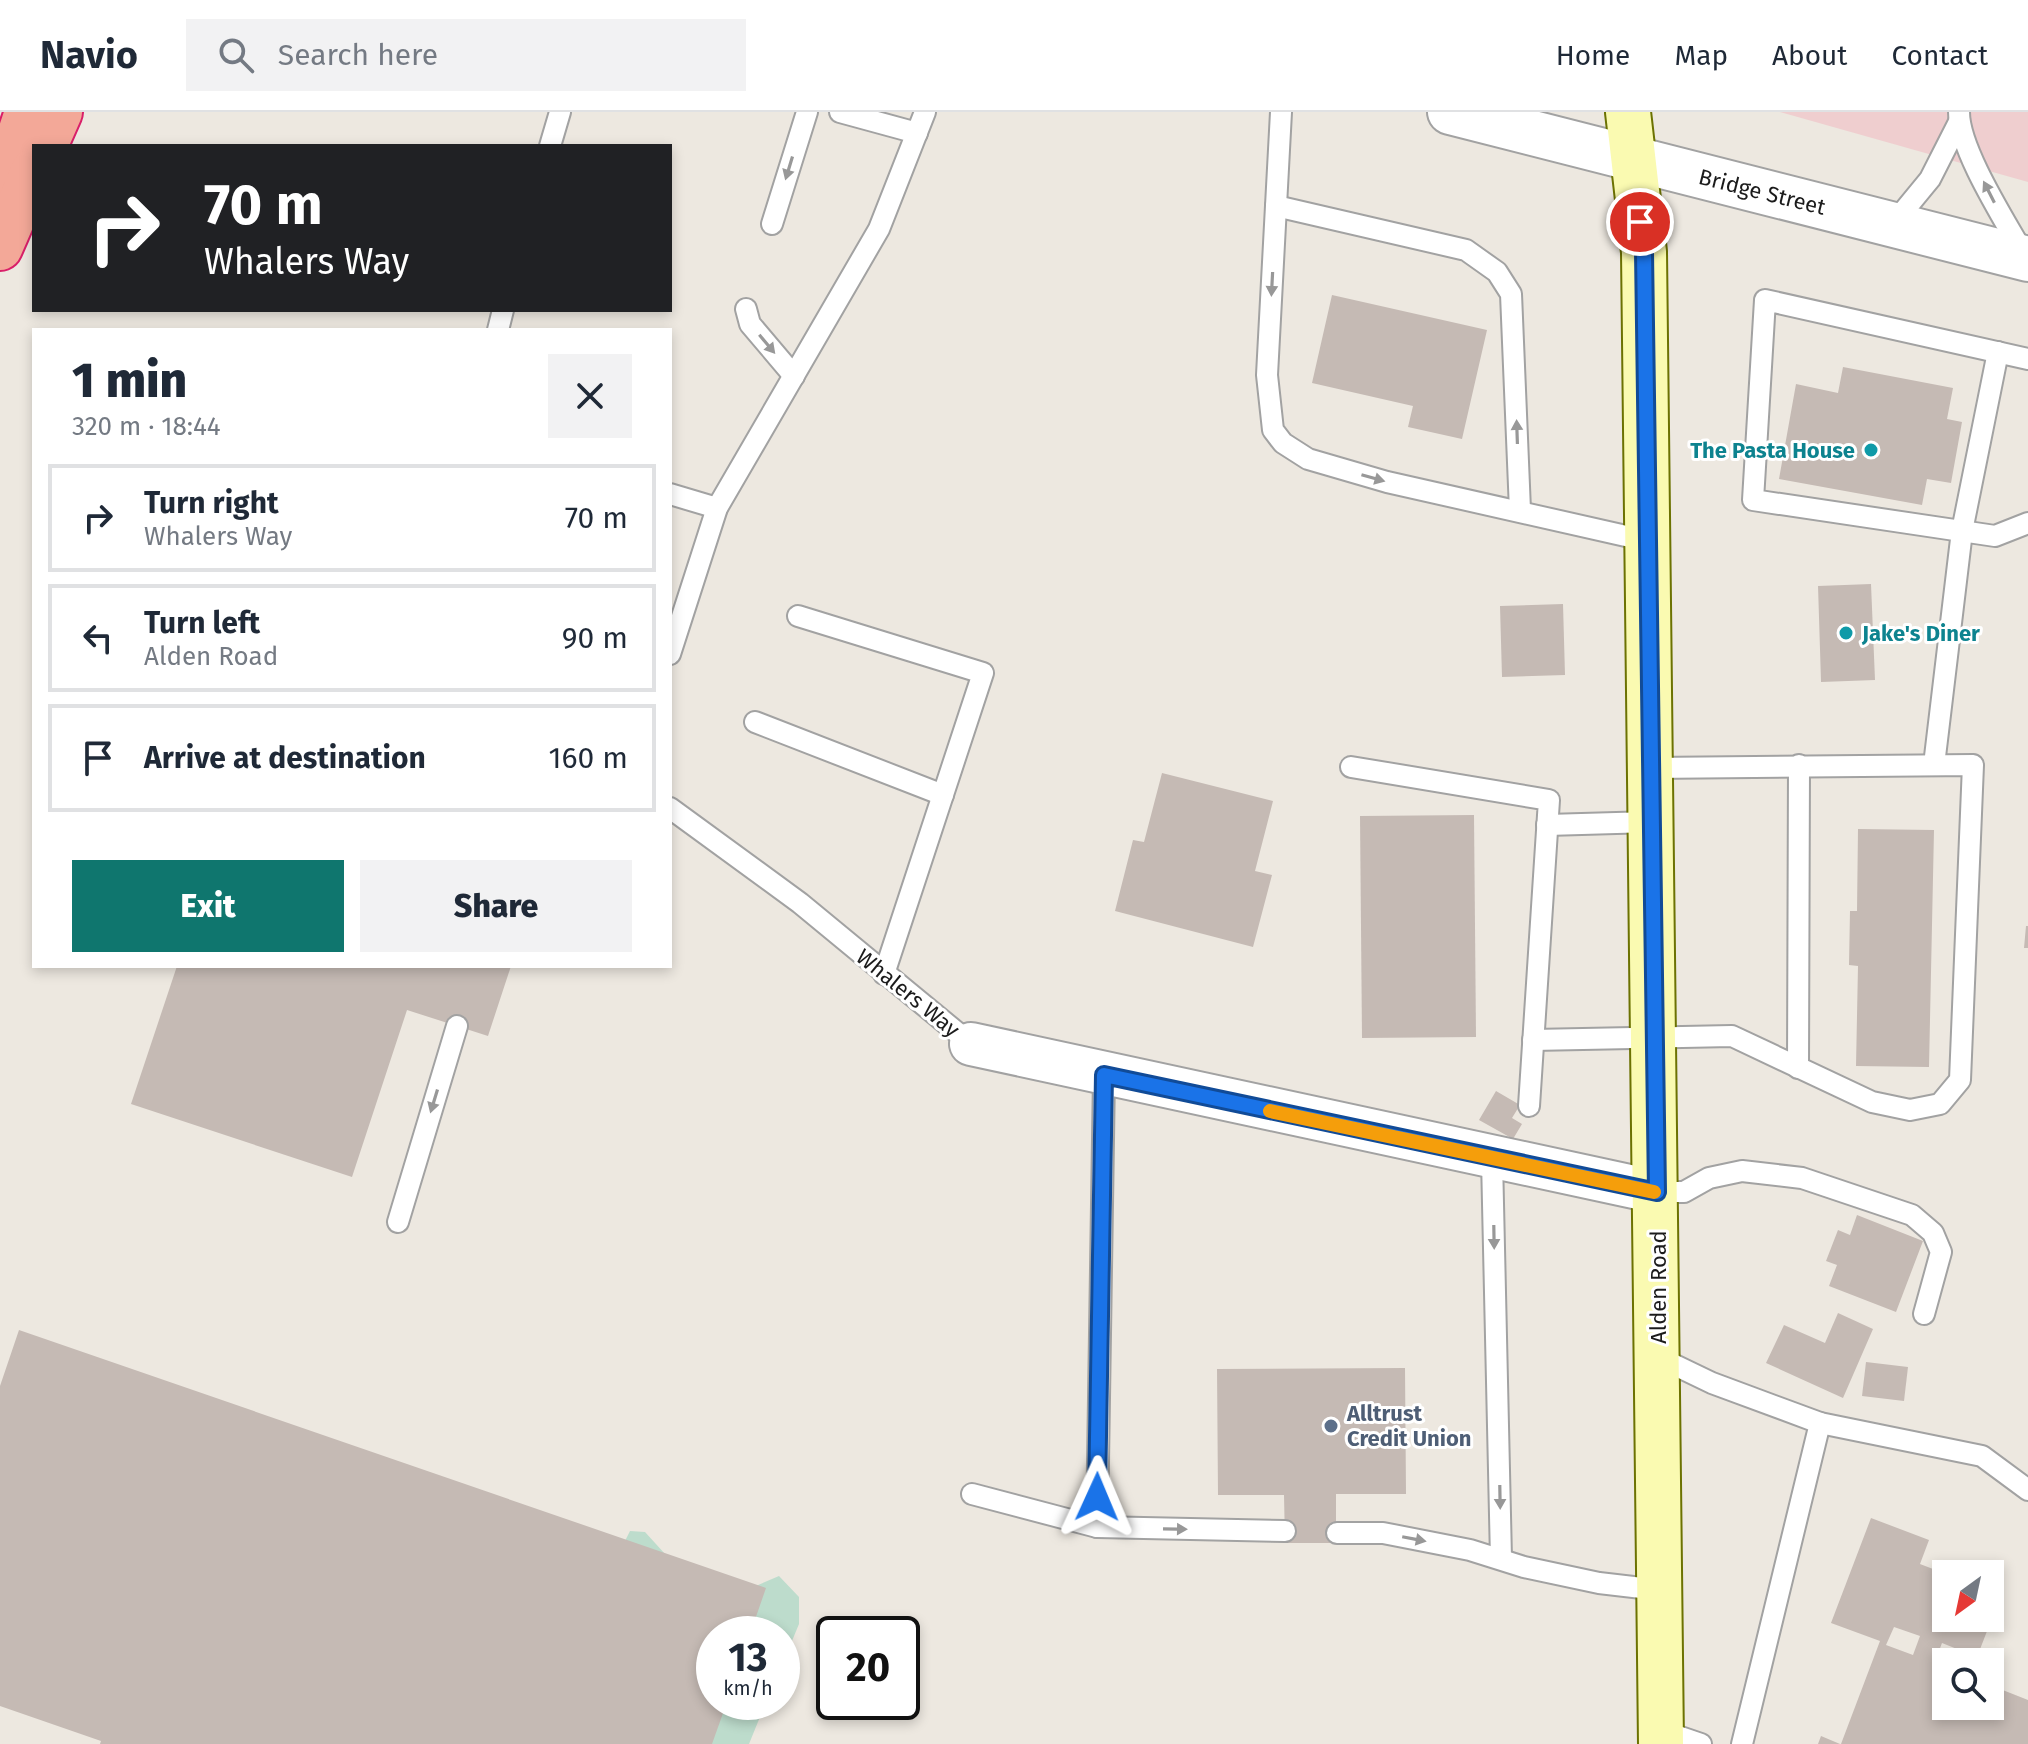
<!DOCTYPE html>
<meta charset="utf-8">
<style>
:root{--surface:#fff;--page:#f2f2f3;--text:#1f2937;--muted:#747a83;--line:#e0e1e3;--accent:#0f766e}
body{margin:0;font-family:"Fira Sans",sans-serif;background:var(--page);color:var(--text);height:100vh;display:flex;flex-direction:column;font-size:30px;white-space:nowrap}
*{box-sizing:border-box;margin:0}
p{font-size:26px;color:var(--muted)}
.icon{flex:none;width:44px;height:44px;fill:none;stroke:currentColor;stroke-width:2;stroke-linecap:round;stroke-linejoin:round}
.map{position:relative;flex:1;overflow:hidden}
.sheet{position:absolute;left:32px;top:216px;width:640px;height:640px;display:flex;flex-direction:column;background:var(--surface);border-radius:0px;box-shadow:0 4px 12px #0003}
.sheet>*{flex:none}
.guide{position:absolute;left:32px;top:32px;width:640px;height:168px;border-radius:0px;box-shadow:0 4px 12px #0003;background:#202124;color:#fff;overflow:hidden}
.needle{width:52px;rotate:213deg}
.tools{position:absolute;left:1932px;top:1448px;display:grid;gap:16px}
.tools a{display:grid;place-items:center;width:72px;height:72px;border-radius:0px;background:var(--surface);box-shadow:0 4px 12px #0003;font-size:40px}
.speed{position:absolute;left:696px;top:1504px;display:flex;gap:16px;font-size:40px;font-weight:700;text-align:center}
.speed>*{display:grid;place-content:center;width:104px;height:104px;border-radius:50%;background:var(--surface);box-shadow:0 4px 12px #0003;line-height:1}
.speed small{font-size:20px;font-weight:400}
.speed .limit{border:4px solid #111;border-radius:12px;background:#fff;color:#111}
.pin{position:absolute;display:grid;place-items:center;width:68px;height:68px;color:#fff;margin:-34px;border:4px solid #fff;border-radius:50%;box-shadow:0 2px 8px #0007}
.me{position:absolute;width:88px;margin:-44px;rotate:1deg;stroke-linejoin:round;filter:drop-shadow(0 0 6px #0008)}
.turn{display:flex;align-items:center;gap:28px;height:168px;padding:0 40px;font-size:36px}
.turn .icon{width:104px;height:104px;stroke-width:2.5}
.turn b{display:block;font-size:56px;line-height:68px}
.round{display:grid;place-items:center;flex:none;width:84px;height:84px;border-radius:0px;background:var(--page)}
.headline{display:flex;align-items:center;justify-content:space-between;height:136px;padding:0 40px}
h1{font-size:48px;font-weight:800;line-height:60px}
.primary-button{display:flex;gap:16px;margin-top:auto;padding:16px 40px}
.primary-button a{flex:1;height:92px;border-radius:0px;background:var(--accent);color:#fff;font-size:32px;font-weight:800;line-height:92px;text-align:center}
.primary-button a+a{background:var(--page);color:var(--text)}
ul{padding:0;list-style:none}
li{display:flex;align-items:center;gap:24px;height:108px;margin:0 16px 12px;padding:0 24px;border:4px solid var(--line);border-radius:0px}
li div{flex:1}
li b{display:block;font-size:30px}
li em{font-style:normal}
header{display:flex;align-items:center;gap:48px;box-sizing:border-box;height:112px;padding:0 40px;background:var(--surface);border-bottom:2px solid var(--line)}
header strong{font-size:38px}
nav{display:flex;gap:44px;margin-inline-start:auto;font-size:28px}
.search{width:560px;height:72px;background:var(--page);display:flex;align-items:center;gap:20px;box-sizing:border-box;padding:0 28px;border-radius:0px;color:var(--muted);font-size:30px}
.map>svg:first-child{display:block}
.commercial{fill:#efcecf}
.wetland{fill:#bddccc}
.building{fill:#c5bab4;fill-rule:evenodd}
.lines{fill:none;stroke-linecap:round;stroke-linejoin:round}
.service-casing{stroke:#a2a2a2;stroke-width:24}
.minor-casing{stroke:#a2a2a2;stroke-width:46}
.tertiary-casing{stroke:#a2a2a2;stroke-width:48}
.secondary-casing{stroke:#6c7202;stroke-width:48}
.trunk-casing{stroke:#d91f69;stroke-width:48}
.service{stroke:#fff;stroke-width:20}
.minor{stroke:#fff;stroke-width:42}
.tertiary{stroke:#fff;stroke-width:44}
.secondary{stroke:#fafab1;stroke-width:44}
.trunk{stroke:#f3a898;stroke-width:44}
.oneway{fill:#989898}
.route-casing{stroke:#114b97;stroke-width:20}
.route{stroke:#1a73e8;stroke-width:14}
.slow{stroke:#f59e0b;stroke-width:14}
.culture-dot{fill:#0f9aa8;stroke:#fff;stroke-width:3}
.service-dot{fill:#5c6f8a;stroke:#fff;stroke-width:3}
.labels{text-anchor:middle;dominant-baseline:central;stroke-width:6;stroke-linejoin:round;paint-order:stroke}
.street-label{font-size:22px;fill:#1b1b1b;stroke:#fff}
.culture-label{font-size:22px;font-weight:bold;fill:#0d838f;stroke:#fff;text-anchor:end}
.service-label{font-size:22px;font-weight:bold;fill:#4e5e75;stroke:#fff;text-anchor:start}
</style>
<header>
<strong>Navio</strong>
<div class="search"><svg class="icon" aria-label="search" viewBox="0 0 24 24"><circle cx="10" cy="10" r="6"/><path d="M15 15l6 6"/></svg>Search here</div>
<nav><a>Home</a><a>Map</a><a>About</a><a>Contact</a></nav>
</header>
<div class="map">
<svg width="2028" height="1632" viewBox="0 0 2028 1632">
<rect width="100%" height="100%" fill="#ede8e0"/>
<polygon class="commercial" points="1780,0 2028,0 2028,70"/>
<polygon class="wetland" points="630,1419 645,1420 686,1465 735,1483 779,1464 799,1485 799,1512 782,1553 782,1522 714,1522 714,1590 766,1590 749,1632 659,1632 620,1439"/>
<g class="building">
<polygon points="1332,183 1487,218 1462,327 1408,315 1413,294 1312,271"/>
<polygon points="1843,255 1953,276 1947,307 1962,310 1951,371 1927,367 1922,393 1779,367 1796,272 1838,281"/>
<polygon points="1871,472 1875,568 1821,570 1818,474"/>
<polygon points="1563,492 1565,563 1502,565 1500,494"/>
<polygon points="1162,661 1273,689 1255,759 1272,763 1253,835 1115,799 1133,728 1144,730"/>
<polygon points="1474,703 1476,925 1362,926 1360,704"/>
<polygon points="1858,717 1934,718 1929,955 1856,954 1858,854 1849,853 1850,799 1857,799"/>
<polygon points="2026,814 2028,814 2028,836 2024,836"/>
<polygon points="177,854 511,854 488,924 407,898 352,1065 131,992"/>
<polygon points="1496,979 1520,993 1512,1006 1522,1012 1513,1027 1479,1008"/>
<polygon points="1857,1103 1923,1129 1896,1200 1829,1174 1837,1153 1826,1149 1838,1118 1850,1123"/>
<polygon points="1838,1201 1873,1217 1843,1286 1766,1251 1784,1213 1825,1231"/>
<polygon points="19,1218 766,1476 750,1522 714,1522 714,1590 727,1590 712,1632 100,1632 101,1629 0,1594 0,1274"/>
<polygon points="1866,1250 1908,1255 1904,1289 1862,1284"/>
<polygon points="1405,1256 1406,1382 1336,1382 1336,1431 1285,1431 1284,1383 1218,1383 1217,1257"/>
<path d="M1871,1406L1929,1428L1920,1452L1946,1462V1506H1990V1478L2001,1483L1977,1545L1942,1531L1934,1552L1946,1556V1594H1990V1573L2028,1588V1632H1841L1880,1529L1831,1511ZM1894,1515L1920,1524L1913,1543L1886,1533Z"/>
<polygon points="1821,1624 1840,1632 1818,1632"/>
</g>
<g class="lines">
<defs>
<g id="service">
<polyline points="840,0 917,21"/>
<polyline points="1281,0 1267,263 1273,318 1283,331 1308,347 1387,370 1648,429"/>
<path d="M1959,0C1959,37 2004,107 2023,141"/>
<polyline points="550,34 560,0"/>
<polyline points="1276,94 1466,138 1497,160 1511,182 1520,398"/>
<polyline points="772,112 807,0"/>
<polyline points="1893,112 1930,67 1959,10"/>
<polyline points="746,197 750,212 794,264"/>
<polyline points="498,218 503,198"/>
<polyline points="2028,247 1765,188 1753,388 1995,424 2028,411"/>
<polyline points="670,382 717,396"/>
<polyline points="798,504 983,561 884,862"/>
<polyline points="670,542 717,396 879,117 925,0"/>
<polyline points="755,610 943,683"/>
<polyline points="1934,653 1962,419 1998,240"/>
<polyline points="1351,655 1549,688 1529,994"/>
<polyline points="670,696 800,791 971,932"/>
<polyline points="1547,713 1651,710"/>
<polyline points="1533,928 1732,924 1872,990 1910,998 1940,992 1960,968 1973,653 1650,656"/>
<polyline points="1798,956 1799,653"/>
<polyline points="1492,1047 1501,1447"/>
<polyline points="1657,1080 1684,1080 1709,1066 1742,1059 1802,1066 1912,1103 1933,1121 1941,1140 1924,1202"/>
<polyline points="398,1110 457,914"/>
<polyline points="1658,1245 1712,1271 1820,1311 1742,1632"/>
<polyline points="1820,1311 1982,1344 2028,1378"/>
<polyline points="972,1382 1097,1415 1285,1419"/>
<polyline points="1097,1415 1104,963"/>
<polyline points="1337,1421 1383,1421 1470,1438 1524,1455 1599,1471 1659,1478"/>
<polyline points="1660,1618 1701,1632"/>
</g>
<polyline id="minor" points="971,932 1657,1080"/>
<polyline id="tertiary" points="1450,0 2028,147"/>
<polyline id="secondary" points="1628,0 1644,140 1661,1632"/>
<g id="trunk">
<polyline points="45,34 60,0"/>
<polyline points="0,81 27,0"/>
<polyline points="0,136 34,58"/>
</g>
</defs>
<use href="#service" class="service-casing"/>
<use href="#minor" class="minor-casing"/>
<use href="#tertiary" class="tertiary-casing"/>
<use href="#secondary" class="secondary-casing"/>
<use href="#trunk" class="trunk-casing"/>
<use href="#service" class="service"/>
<use href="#minor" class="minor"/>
<use href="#tertiary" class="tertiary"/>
<use href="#secondary" class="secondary"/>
<use href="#trunk" class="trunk"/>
</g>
<defs><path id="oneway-solid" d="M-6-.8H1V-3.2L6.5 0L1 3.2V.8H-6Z" transform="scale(2)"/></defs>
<g class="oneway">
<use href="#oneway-solid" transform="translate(789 56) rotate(107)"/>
<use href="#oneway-solid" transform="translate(1989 80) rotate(-117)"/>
<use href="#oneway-solid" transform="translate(1272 172) rotate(93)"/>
<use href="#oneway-solid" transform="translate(767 232) rotate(50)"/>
<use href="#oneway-solid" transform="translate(1517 320) rotate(-92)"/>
<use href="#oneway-solid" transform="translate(1373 366) rotate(16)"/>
<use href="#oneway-solid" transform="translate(434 989) rotate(107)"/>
<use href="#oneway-solid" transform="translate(1494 1125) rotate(89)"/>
<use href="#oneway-solid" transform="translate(1500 1385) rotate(89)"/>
<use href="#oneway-solid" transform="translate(1175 1417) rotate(1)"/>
<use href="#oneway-solid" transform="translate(1414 1427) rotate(11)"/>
</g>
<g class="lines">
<defs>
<polyline id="route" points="1097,1385 1104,963 1657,1080 1644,140 1640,110"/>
</defs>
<use href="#route" class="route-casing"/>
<use href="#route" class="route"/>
<polyline class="slow" points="1270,999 1654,1080"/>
</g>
<g class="culture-dot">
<circle cx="1871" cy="338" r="8"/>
<circle cx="1846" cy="521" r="8"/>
</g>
<circle class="service-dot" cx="1331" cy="1314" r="8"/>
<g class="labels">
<g class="street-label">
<text transform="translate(1762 80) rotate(14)">Bridge Street</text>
<text transform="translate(908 881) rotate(39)">Whalers Way</text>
<text transform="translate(1658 1175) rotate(-90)">Alden Road</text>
</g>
<g class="culture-label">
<text x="1855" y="338">The Pasta House</text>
<text x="1862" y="521" text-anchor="start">Jake's Diner</text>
</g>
<g class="service-label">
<text x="1347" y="1301">Alltrust<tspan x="1347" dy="25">Credit Union</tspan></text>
</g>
</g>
</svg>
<div class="tools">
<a><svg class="needle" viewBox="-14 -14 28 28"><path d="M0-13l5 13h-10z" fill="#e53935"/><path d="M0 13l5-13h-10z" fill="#747a83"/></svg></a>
<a><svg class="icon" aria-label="search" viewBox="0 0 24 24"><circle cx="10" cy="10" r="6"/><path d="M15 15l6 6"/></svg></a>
</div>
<div class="speed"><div>13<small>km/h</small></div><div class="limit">20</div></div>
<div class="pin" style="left:1640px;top:110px;background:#d93025"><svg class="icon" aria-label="arrive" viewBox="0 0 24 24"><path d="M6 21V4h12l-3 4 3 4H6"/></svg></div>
<svg class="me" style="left:1097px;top:1385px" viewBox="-20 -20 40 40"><path d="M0-17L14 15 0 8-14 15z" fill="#1a73e8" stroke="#fff" stroke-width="4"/></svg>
<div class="guide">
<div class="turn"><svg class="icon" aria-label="right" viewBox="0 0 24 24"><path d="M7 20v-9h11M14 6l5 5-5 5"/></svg><div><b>70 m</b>Whalers Way</div></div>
</div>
<section class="sheet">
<div class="headline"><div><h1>1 min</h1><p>320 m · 18:44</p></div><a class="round"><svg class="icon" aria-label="close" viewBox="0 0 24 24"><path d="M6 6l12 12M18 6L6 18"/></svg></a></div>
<ul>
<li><svg class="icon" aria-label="right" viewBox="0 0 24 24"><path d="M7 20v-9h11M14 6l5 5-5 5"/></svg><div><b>Turn right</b><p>Whalers Way</p></div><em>70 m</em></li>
<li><svg class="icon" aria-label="left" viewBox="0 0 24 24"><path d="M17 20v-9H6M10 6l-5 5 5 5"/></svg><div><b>Turn left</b><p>Alden Road</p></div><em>90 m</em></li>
<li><svg class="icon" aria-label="arrive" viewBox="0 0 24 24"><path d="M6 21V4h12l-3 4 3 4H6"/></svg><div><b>Arrive at destination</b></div><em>160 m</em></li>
</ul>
<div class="primary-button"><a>Exit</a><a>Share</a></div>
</section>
</div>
